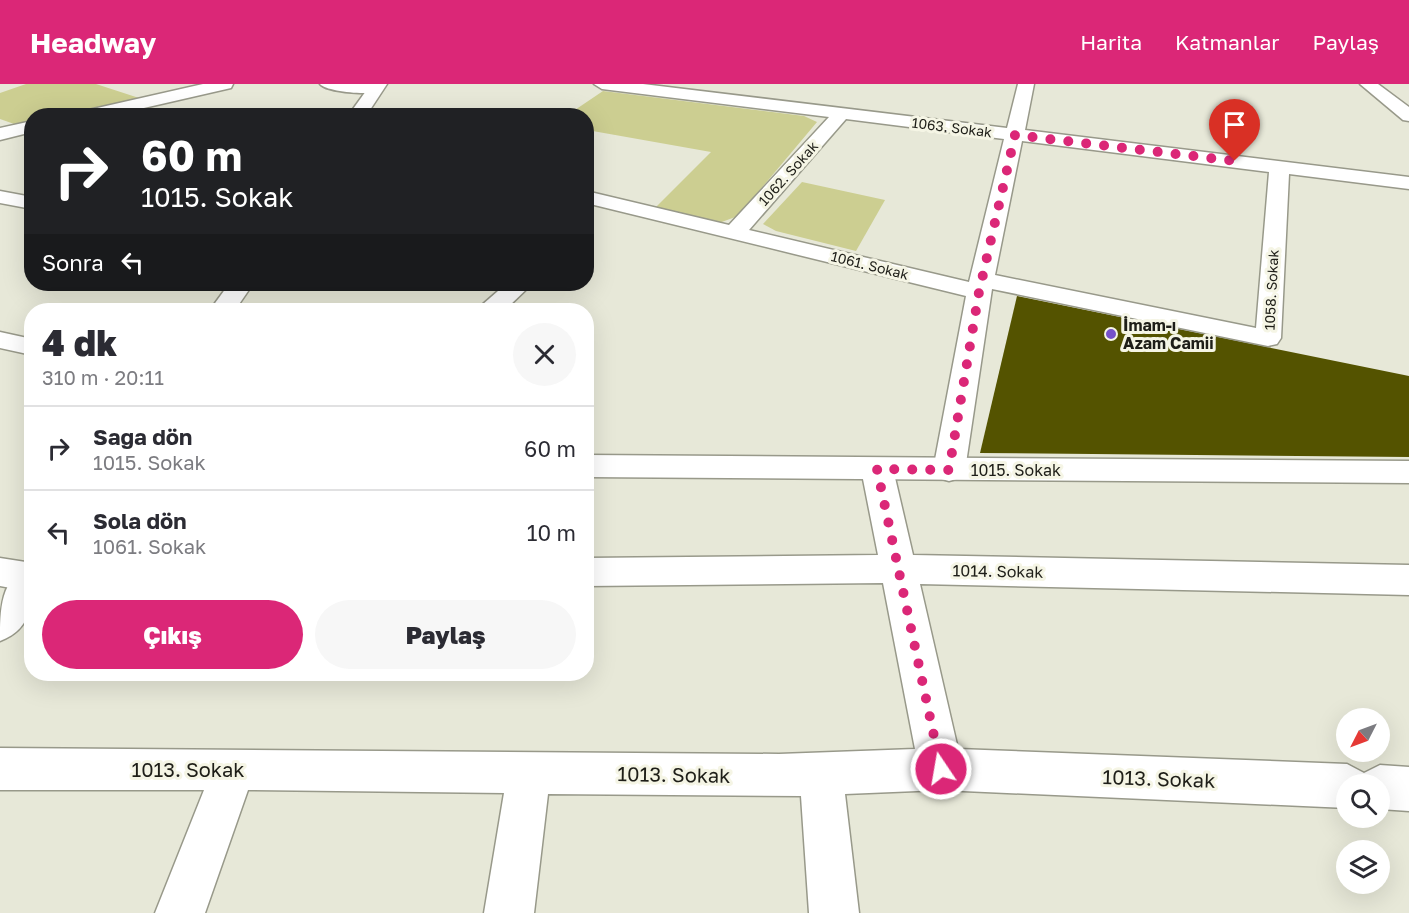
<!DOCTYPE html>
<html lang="tr">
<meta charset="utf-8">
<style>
:root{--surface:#fff;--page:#f7f7f7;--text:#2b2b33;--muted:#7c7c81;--line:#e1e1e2;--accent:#db2777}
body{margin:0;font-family:"Golos Text",sans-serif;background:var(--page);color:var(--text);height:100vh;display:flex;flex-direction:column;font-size:22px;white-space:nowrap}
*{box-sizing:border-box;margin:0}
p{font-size:20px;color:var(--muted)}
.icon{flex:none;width:33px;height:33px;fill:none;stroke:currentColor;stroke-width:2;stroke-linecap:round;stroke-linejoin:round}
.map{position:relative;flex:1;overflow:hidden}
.sheet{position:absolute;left:24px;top:219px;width:570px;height:378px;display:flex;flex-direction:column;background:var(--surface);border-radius:24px;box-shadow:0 6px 24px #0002}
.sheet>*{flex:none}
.hud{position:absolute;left:24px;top:24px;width:570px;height:183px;border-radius:24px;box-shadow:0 6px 24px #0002;background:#202124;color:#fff;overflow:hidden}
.needle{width:39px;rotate:228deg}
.fabs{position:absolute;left:1336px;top:624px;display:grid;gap:12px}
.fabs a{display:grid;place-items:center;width:54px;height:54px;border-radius:50%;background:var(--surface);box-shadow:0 6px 24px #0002;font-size:30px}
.pin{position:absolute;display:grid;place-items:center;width:51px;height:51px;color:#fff;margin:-62px -26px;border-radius:50% 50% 50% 0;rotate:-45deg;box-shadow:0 0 6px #0007}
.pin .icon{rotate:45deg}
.me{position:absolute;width:66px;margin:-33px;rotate:348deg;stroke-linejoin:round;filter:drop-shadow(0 0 4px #0008)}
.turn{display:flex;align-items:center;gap:21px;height:126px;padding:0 18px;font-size:27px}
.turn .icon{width:78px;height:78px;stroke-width:2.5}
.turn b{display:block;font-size:42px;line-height:51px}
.then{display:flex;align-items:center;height:57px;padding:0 18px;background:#0003;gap:12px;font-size:22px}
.round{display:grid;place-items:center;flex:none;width:63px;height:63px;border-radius:32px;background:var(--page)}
.overview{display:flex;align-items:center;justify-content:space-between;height:102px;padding:0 18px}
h1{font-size:36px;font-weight:800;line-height:45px}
.primary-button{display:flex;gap:12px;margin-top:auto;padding:12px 18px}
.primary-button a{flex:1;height:69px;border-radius:36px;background:var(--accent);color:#fff;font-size:24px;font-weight:800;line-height:69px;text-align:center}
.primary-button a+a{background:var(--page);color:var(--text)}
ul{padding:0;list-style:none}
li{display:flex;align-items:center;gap:18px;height:84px;padding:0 18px;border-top:2px solid var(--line)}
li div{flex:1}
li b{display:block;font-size:22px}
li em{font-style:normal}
header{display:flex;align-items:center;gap:36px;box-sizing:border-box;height:84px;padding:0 30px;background:var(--accent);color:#fff}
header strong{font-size:28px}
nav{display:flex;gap:33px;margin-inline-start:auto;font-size:21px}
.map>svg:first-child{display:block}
.green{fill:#ccce91}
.building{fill:#545300}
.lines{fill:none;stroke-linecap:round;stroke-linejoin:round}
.street-casing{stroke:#98998a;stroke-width:3}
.secondary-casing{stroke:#98998a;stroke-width:3}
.street{fill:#fff;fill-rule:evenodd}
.secondary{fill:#fff;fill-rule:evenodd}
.route{stroke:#db2777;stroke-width:10;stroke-dasharray:0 18}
.poi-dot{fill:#7551ca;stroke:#f5f5e5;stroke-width:2}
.labels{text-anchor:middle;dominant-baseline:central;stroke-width:6;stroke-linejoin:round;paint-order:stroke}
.far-street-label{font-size:14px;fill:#1e1e18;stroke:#f5f5e5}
.poi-label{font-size:16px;font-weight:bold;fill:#1e1e18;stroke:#f5f5e5;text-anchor:start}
.street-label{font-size:16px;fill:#1e1e18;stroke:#f5f5e5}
.near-street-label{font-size:20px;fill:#1e1e18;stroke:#f5f5e5}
</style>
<header>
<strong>Headway</strong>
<nav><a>Harita</a><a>Katmanlar</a><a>Paylaş</a></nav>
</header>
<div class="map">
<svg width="1409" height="829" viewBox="0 0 1409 829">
<rect width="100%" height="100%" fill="#e7e8d8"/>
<g class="green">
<polygon points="26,0 96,0 139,14 60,31 32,32 31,38 17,41 0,35 0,9"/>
<polygon points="603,7 804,32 817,38 738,132 719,139 654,125 711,68 587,46 586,32 566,32"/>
<polygon points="802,98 885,116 856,167 776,147 763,140"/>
</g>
<polygon class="building" points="1017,212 1409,292 1409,373 980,369"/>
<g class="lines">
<defs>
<g id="street">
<polygon points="203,0 233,0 231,4 109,32 75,32 84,27"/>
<path d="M320,0H375L383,5C377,13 326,8 320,0Z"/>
<path d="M594,0H643L1007,44L1018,0H1034L1025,46L1409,93V105L1289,90L1281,254L1277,260L1268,262L992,205L965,386L960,394L949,397L938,394L933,386L966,212L586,119V107L729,141L829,33L602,5ZM846,35L1004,55L969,198L749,146ZM1022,57L1269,88L1256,244L995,191Z"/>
<polygon points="32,37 32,48 0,56 0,44"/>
<polygon points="0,107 32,113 32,125 0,119"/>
<polygon points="506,200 532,200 505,226 479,226 482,221"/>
<polygon points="0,248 32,255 32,271 0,264"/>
<polygon points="877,374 888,377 893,385 913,471 1409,481 1409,511 920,500 958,665 1347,680 1364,689 1380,681 1409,683 1409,727 1380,725 1380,700 1347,700 1347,724 941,706 845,710 859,829 809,829 801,712 548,710 534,829 484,829 504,709 248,706 205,829 155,829 204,706 0,706 0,664 779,670 915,665 883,499 586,502 586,474 878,471 861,385 866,377"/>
<polygon points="0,474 32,479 32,508 0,502"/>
</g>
<g id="secondary">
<polygon points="371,0 387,0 366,32 348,32"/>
<polygon points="1360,0 1378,0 1409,23 1409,37 1403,36"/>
<polygon points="229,200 253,200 235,226 210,226"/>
<polygon points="586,371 1409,377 1409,399 586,393"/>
<path d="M32,481C32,512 36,544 0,557C0,526 0,493 32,481Z"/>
</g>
</defs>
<use href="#street" class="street-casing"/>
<use href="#secondary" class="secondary-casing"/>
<use href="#street" class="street"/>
<use href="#secondary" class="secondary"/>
</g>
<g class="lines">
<polyline class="route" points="941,685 877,385 949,386 979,208 1015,51 1235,77"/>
</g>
<circle class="poi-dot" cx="1111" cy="250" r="6"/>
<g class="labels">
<g class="far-street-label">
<text transform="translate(952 43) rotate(7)">1063. Sokak</text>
<text transform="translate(788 89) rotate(-48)">1062. Sokak</text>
<text transform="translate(870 181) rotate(14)">1061. Sokak</text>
<text transform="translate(1271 206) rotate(-87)">1058. Sokak</text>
</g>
<g class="poi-label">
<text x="1123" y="241">İmam-ı<tspan x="1123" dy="18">Azam Camii</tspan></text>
</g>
<g class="street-label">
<text x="1016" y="386">1015. Sokak</text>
<text transform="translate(998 487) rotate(1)">1014. Sokak</text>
</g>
<g class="near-street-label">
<text x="188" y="685">1013. Sokak</text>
<text transform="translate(674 690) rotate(1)">1013. Sokak</text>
<text transform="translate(1159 694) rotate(2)">1013. Sokak</text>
</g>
</g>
</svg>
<div class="fabs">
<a><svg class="needle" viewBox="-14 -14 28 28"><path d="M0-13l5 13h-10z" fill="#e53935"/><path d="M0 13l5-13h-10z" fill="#7c7c81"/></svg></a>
<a><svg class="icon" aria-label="search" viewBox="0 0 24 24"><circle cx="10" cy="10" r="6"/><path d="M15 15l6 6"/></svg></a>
<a><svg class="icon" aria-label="layers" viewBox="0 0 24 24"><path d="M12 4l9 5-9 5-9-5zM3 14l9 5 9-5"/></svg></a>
</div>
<div class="pin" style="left:1235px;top:77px;background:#d93025"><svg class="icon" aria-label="arrive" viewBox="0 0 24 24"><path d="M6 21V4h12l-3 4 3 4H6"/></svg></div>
<svg class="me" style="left:941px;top:685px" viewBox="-20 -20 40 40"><circle r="17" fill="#db2777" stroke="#fff" stroke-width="3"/><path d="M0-11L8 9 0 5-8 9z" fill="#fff"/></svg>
<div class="hud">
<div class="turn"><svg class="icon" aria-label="right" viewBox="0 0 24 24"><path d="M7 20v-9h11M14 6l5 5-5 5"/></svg><div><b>60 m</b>1015. Sokak</div></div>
<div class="then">Sonra<svg class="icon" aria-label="left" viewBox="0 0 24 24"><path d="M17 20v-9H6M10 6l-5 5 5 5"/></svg></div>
</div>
<section class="sheet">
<div class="overview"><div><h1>4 dk</h1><p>310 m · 20:11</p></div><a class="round"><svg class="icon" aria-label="close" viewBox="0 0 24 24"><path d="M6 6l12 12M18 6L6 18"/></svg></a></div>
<ul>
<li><svg class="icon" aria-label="right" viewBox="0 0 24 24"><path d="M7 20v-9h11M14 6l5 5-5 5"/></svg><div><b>Sağa dön</b><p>1015. Sokak</p></div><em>60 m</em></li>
<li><svg class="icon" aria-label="left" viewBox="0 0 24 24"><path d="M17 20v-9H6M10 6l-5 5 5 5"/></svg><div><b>Sola dön</b><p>1061. Sokak</p></div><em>10 m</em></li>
</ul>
<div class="primary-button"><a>Çıkış</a><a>Paylaş</a></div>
</section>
</div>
